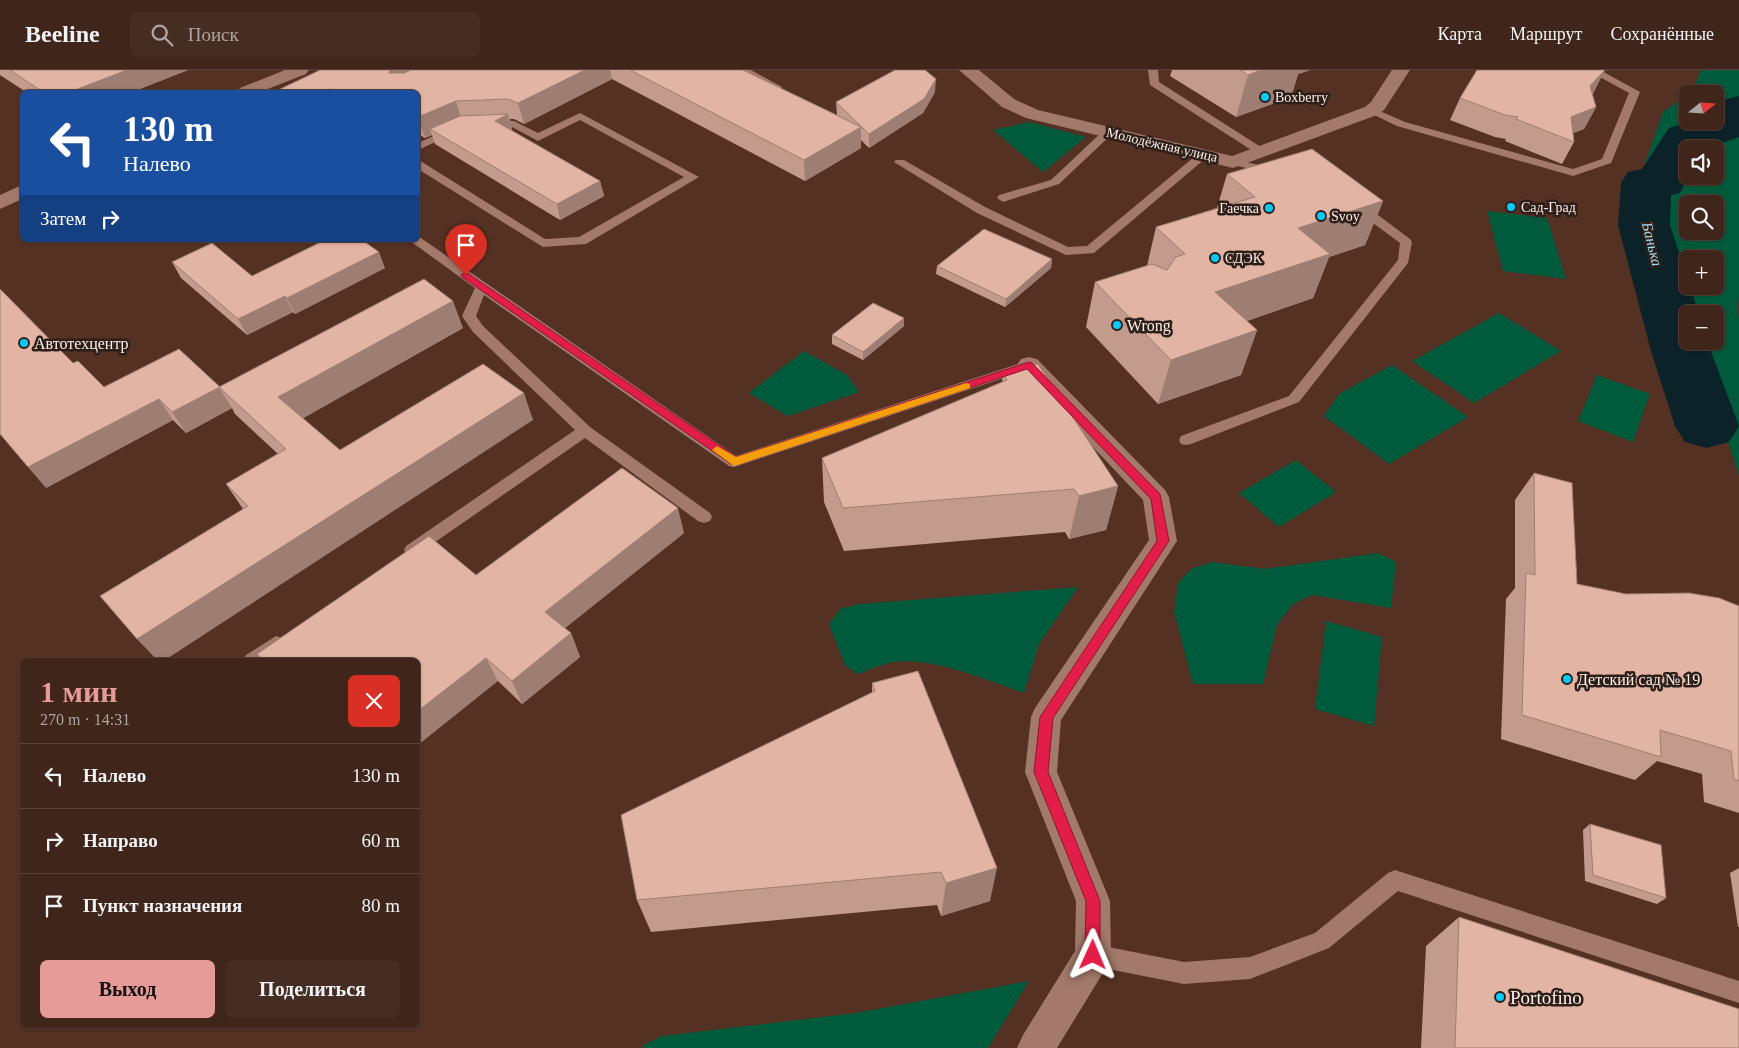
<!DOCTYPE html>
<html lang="ru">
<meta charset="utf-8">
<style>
:root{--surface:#3f251a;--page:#462d23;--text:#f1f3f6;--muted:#ada5a2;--line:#584239;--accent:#e69b98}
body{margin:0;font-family:"Times New Roman",serif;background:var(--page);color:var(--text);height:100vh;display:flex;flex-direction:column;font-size:19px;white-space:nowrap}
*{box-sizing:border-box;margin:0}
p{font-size:16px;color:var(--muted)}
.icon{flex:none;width:28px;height:28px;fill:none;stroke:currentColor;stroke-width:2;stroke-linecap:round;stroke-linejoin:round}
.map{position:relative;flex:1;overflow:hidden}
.side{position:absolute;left:20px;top:588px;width:400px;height:370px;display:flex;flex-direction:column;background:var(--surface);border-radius:8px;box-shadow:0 1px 4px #0004,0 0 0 1px var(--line)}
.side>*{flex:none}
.top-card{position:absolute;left:20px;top:20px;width:400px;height:152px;border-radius:8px;box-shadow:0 1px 4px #0004,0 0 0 1px var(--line);background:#1a4fa0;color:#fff;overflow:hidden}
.needle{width:32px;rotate:72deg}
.fabs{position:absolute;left:1679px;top:15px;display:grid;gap:10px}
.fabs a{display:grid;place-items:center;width:45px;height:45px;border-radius:8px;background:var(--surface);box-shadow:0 1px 4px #0004,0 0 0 1px var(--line);font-size:25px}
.pin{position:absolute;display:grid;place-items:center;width:42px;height:42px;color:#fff;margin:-51px -21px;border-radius:50% 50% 50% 0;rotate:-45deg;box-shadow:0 0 5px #0007}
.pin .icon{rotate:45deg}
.me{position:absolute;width:55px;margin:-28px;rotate:1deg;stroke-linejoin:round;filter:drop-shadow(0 0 4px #0008)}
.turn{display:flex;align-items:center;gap:18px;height:105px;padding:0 20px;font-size:22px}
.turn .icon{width:65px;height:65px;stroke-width:2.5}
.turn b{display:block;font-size:35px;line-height:42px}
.then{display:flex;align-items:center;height:48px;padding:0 20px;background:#0003;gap:10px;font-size:19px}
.round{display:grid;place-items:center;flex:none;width:52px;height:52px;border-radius:8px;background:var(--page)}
.headline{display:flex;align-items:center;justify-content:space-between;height:85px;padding:0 20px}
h1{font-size:30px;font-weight:600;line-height:38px;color:var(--accent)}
.primary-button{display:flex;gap:10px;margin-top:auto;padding:10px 20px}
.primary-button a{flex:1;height:58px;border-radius:8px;background:var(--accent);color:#111;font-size:20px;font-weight:600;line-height:58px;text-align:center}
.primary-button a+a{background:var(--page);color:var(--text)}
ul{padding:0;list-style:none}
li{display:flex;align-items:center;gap:15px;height:65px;padding:0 20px;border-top:1px solid var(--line)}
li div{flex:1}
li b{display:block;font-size:19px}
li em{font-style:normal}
header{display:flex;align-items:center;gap:30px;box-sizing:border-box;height:70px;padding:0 25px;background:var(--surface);border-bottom:1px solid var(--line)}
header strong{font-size:24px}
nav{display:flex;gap:28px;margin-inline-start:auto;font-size:18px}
.search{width:350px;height:45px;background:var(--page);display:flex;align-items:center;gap:12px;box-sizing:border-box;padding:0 18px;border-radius:8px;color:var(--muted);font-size:19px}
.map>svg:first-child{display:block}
.green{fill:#005a3c;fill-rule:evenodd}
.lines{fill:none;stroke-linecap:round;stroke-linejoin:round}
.river{fill:#0c2229;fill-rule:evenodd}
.lane{fill:#a2796a;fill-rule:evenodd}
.street{fill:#a2796a;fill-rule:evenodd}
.wall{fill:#c29b8c}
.shaded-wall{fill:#9e7e72}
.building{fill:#e1b4a3;stroke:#9e7e72}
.route{fill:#e11d48;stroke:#92132f}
.slow{fill:#f59e0b}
.poi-dot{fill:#02cbf9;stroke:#2e1e18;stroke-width:2}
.labels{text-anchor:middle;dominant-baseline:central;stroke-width:5;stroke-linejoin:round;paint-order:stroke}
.far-poi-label{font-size:14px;fill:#fdefea;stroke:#2e1e18;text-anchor:start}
.far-street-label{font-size:14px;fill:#fdefea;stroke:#2e1e18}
.far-water-label{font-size:15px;font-style:italic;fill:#9ee0f8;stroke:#2e1e18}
.poi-label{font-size:16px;fill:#fdefea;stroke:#2e1e18;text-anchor:start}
.near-poi-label{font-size:19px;fill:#fdefea;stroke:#2e1e18;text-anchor:start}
</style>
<header>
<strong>Beeline</strong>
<div class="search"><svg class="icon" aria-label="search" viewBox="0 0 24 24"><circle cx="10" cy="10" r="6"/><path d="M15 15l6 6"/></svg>Поиск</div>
<nav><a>Карта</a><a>Маршрут</a><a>Сохранённые</a></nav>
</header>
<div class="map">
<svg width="1739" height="978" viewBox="0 0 1739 978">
<rect width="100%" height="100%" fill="#543123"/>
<g class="green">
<path d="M1701,0H1739V225L1737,243L1739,247V406L1695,271H1715V244H1688L1687,250L1676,216L1629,171L1639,111L1663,42L1688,24V51H1715V24H1688L1692,21ZM1688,79H1715V106H1688ZM1688,134H1715V161H1688ZM1688,189H1715V216H1688Z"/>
<polygon points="1029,52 1086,67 1043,102 993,60"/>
<polygon points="1487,141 1547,148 1566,209 1503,201"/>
<polygon points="1499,243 1561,281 1474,333 1412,291"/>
<polygon points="804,281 847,305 859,322 788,346 749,323"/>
<polygon points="1392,295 1468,347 1389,394 1324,346 1339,324"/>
<polygon points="1597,305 1650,324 1633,372 1578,351"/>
<polygon points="1296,390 1336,422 1279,457 1239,423"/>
<polygon points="1378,483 1396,492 1391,538 1312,525 1293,534 1277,555 1263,614 1193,614 1174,542 1178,513 1191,499 1212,492 1265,499"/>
<path d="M1078,517L1039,574L1024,623C985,610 935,587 894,592C882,594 869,600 858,604L845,595L829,554L840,539L859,534Z"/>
<polygon points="1326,551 1382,567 1374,656 1315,639"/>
<polygon points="1029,911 988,978 643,978 644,975 662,966 856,943"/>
</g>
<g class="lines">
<polygon class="river" points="1739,26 1739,67 1704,79 1688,79 1688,106 1689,106 1680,123 1671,125 1670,155 1688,209 1688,216 1690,216 1699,244 1688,244 1688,271 1707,271 1739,356 1729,372 1707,378 1685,372 1675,356 1651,281 1618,155 1621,113 1628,102 1642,99 1669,58 1691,51 1715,51 1715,41 1723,30"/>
<g class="lane">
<polygon points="738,0 751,0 782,17 781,19 773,19"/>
<polygon points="1148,0 1158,0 1159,12 1264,79 1266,81 1264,83 1256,83 1150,15"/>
<polygon points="1587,0 1600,0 1640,22 1611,93 1573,106 1397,56 1366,41 1371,38 1375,39 1405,52 1573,99 1602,89 1629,23"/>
<polygon points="580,43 699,107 586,174 543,177 418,99 418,91 422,92 545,169 579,167 684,107 580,50 538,71 512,57 489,58 484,55 489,52 514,51 538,63"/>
<polygon points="453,57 457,58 459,60 457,62 418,80 418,73"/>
<polygon points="1108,59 1114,62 1112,64 1059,114 1003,132 997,128 999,125 1051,110 1104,60"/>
<polygon points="1203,82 1207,83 1209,85 1207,87 1094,183 1066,185 977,143 894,92 896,90 904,90 985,137 1068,177 1087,176 1199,83"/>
<polygon points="1233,89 1276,99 1278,101 1272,104 1229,94 1227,92"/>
<polygon points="1358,132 1362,133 1410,169 1412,172 1408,193 1299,332 1191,374 1186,375 1181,374 1179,370 1181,366 1289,326 1398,190 1400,173 1354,139 1352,136 1354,133"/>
<polygon points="418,166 736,386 1018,294 1028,294 1030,297 1028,300 734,397 729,396 484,225 476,246 483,256 590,357 710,443 712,447 710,451 704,453 698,451 585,368 418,484 412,486 406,484 404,480 406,476 575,360 473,262 462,246 475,218 413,173 411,170 418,170"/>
<path d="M276,566L282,568L285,573C276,591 260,590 243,590L246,585Z"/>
<polygon points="1395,800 1739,911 1739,933 1398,821 1329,878 1250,909 1184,914 1093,896 1086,892 1082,885 1086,878 1093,874 1184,892 1250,887 1315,863 1388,803"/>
</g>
<g class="street">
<polygon points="285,0 309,0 306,4 260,22 237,22 240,18"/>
<polygon points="959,0 979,0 1014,29 1038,40 1232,86 1365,37 1371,32 1392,0 1410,0 1384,40 1377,45 1233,98 1026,48 1002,37"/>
<polygon points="22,115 22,129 0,139 0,125"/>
<polygon points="1029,287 1037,289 1165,420 1169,427 1177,471 1061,650 1057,702 1110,831 1111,885 1106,898 1057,978 1017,978 1023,965 1075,881 1076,831 1025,702 1031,647 1035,638 1149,470 1143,430 1021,301 1017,295 1021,289"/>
</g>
</g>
<g class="wall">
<polygon points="0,0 188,0 132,22 26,22 0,5"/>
<polygon points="320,0 743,0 837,45 836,32 935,22 923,43 869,78 861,70 861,78 805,111 612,9 524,54 514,49 510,49 512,59 511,60 600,111 604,126 560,150 435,74 432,65 425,68 418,64 418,22"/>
<polygon points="1172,0 1310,0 1298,4 1291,27 1236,47 1170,6"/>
<polygon points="1594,22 1592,24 1596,37 1584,59 1573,63 1574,72 1562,94 1505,71 1506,69 1495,67 1450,50 1460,28"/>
<polygon points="1227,104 1383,131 1365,175 1329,187 1313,228 1247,251 1257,260 1241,305 1158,334 1086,257 1095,212 1147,196 1156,157 1217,138"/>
<polygon points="1052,189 1051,198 1005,237 936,204 937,196"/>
<polygon points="172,192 252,206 385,198 295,244 293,242 247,265 181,208"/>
<polygon points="904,256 863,290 832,274 832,265"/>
<polygon points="463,258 303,348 340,380 533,350 243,439 226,414 278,384 235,344 232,338 186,363 173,350 46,418 73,293 104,317 220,317"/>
<polygon points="1003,302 1118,416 1106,460 1069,469 1065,462 844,481 824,432 822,388 1002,312"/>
<polygon points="1534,403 1577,514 1626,524 1739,536 1739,743 1704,732 1702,704 1657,691 1635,710 1501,669 1506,529 1515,518 1515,430"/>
<polygon points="684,463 565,558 571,563 580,587 522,634 498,611 418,590 262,590 257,584 476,505"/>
<polygon points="872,613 990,831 941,846 937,835 651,862 637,830 872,623"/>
<polygon points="1590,754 1666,828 1657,834 1585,811 1583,760"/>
<polygon points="1739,798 1739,857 1738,857 1730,803"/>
<polygon points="1459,847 1739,978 1421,978 1426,876"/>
</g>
<g class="shaded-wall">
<polygon points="127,0 188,0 132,22 70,22"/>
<polygon points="390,0 421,0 423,7 389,3"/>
<polygon points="585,0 610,0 612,9 524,54 518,33"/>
<polygon points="1261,0 1310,0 1298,4 1291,27 1236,47 1248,5"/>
<polygon points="1605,0 1594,22 1578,38 1590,16"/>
<polygon points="936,9 935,22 923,43 869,78 869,64"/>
<polygon points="333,19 334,22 301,22"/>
<polygon points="456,31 462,51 430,59 432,65 425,68 418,47"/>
<polygon points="1596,37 1584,59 1563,67 1571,47"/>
<polygon points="508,44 512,59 499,66 495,51"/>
<polygon points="861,57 861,78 805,111 804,90"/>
<polygon points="600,111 604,126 560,150 557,134"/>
<polygon points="1383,131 1365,175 1329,187 1313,228 1202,266 1215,222 1298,158"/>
<polygon points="379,182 385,198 295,244 287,228"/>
<polygon points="1052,189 1051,198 1005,237 1006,229"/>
<polygon points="285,226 293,242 247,265 238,249"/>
<polygon points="453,231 463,258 293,354 278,327"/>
<polygon points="904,248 904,256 863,290 863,282"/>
<polygon points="1257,260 1241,305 1158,334 1171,290"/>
<polygon points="219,317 232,338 186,363 172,342"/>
<polygon points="524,323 533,350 165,590 157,590 137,569"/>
<polygon points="159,329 173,350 46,418 28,397"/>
<polygon points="1118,416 1106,460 1069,469 1079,426"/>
<polygon points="678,438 684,463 555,566 545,542"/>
<polygon points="571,563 580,587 522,634 512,611"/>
<polygon points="486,588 498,611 418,675 418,641"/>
<polygon points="997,798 990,831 941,846 946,813"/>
</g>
<g class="building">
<polygon points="10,0 127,0 70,22 43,22"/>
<polygon points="320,0 390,0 389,3 404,3 411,0 585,0 518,33 508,29 456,31 418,47 418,22 332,22 333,19 301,22 274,22"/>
<polygon points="630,0 743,0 861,57 804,90"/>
<polygon points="895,0 925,0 936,9 924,29 869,64 836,32"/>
<polygon points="1240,0 1261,0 1248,5"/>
<polygon points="1477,0 1605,0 1590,16 1596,37 1571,47 1574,72 1516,49 1518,47 1505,45 1460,28"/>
<polygon points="508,44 495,51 600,111 557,134 430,59 460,46"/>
<polygon points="1312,79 1383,131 1298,158 1330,184 1215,222 1257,260 1171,290 1095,212 1152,194 1167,200 1176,187 1185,184 1156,157 1255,127 1227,104"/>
<polygon points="984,159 1052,189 1006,229 937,196"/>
<polygon points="325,170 362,170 379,182 287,228 285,226 238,249 172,192 212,173 252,206"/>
<polygon points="424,209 453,231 278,327 340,380 483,294 524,323 137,569 100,526 248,436 226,414 286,379 219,317"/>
<polygon points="0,219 73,293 78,291 104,317 179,279 220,317 172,342 159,329 28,397 0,364"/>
<polygon points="873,233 904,248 863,282 832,265"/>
<polygon points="1038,294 1118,416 1079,426 1074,419 843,438 822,388 1007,310 1003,302"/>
<polygon points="622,398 678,438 545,542 571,563 512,611 486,588 418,641 418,590 263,590 257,584 429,466 476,505"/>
<polygon points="1534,403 1572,413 1577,514 1626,524 1689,523 1719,528 1739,536 1739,711 1734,709 1731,681 1660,660 1661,687 1522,645 1526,503 1535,505"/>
<polygon points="918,601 997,798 946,813 941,802 637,830 621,745 875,621 872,613"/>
<polygon points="1590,754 1661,775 1666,828 1593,805"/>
<polygon points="1459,847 1739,939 1739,978 1455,978"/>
</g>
<polygon class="route" points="466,202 736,387 1029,292 1032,293 1160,424 1169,471 1053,648 1048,702 1100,831 1100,885 1098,891 1093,893 1087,891 1085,885 1086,831 1034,702 1040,647 1157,471 1151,429 1027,299 738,394 731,394 462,207 461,205"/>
<polygon class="slow" points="966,313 970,314 970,318 734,396 712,380 717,376 736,387"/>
<g class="poi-dot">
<circle cx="1265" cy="27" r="5"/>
<circle cx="1511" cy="137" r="5"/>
<circle cx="1269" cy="138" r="5"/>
<circle cx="1321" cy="146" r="5"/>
<circle cx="1215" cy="188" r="5"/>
<circle cx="1117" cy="255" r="5"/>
<circle cx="24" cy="273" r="5"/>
<circle cx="1567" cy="609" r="5"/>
<circle cx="1500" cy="927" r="5"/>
</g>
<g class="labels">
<g class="far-poi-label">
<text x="1275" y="27">Boxberry</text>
<text x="1521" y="137">Сад-Град</text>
<text x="1259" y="138" text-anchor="end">Гаечка</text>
<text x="1331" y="146">Svoy</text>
<text x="1225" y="188">СДЭК</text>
</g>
<g class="far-street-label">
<text transform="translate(1162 75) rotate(13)">Молодёжная улица</text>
</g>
<g class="far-water-label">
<text transform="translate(1652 174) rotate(76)">Банька</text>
</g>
<g class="poi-label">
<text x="1127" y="255">Wrong</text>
<text x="34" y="273">Автотехцентр</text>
<text x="1577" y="609">Детский сад № 19</text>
</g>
<g class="near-poi-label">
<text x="1510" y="927">Portofino</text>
</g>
</g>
</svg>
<div class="fabs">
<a><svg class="needle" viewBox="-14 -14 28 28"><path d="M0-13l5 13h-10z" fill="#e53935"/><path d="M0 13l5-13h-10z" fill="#ada5a2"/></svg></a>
<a><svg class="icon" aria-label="sound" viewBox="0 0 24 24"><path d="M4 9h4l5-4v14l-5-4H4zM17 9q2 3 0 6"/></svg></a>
<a><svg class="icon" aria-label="search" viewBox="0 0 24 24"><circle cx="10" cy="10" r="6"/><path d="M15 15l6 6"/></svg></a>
<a>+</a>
<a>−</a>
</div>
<div class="pin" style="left:466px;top:205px;background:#d93025"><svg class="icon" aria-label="arrive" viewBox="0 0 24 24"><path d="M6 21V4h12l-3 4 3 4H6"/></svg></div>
<svg class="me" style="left:1093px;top:885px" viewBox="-20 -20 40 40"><path d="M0-17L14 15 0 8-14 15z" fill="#e11d48" stroke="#fff" stroke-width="4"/></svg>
<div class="top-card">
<div class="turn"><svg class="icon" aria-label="left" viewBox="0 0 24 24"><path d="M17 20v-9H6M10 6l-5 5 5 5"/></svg><div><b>130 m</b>Налево</div></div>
<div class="then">Затем<svg class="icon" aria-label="right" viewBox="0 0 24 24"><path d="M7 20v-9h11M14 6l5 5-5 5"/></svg></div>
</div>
<section class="side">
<div class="headline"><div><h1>1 мин</h1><p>270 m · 14:31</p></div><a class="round" style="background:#d93025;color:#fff"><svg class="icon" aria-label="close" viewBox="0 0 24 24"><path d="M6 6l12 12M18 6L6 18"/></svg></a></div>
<ul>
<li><svg class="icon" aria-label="left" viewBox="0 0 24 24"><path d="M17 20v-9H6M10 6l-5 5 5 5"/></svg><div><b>Налево</b></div><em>130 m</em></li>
<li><svg class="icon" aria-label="right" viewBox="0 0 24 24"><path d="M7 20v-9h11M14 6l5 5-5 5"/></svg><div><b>Направо</b></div><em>60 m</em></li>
<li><svg class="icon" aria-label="arrive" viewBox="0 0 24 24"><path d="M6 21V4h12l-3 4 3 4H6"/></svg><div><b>Пункт назначения</b></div><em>80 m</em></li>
</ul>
<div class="primary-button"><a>Выход</a><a>Поделиться</a></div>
</section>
</div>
